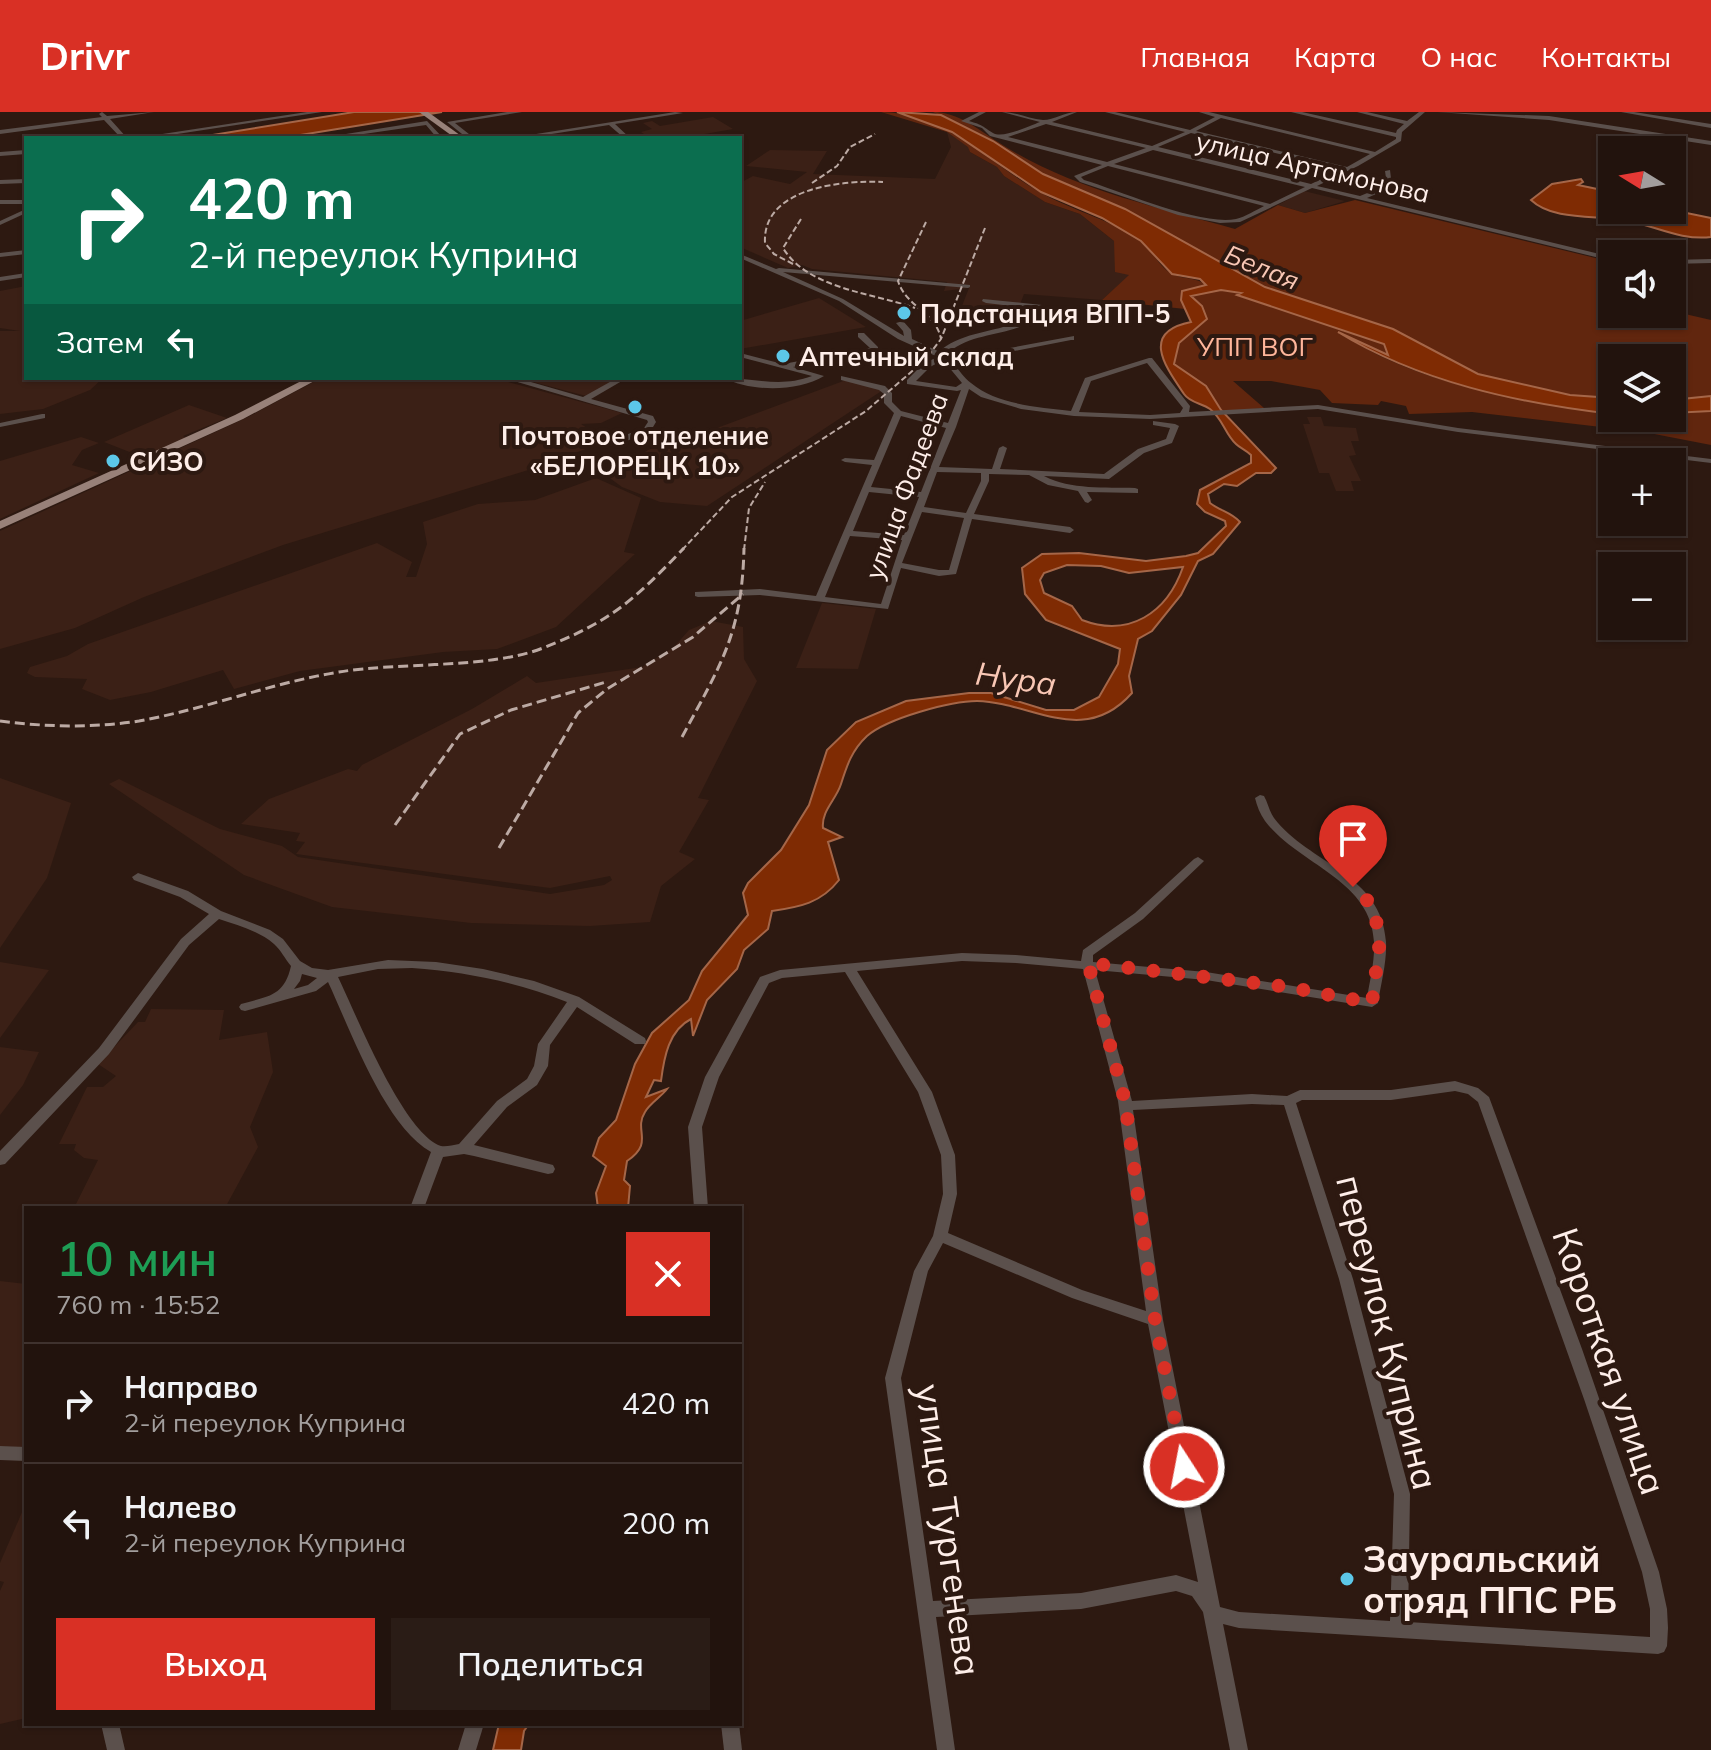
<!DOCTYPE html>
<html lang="ru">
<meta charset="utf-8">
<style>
:root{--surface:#22130d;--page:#2a1c16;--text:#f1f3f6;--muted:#a29e9d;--line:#3f322e;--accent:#d93025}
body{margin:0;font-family:Mulish,sans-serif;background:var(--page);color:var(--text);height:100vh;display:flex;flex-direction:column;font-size:30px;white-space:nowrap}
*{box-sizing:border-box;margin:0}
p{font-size:26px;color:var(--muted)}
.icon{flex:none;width:44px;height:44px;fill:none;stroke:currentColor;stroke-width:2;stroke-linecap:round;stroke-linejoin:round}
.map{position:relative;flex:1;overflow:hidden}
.side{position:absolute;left:24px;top:1094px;width:718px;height:520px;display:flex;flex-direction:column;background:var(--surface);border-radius:0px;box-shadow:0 2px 6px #0004,0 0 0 2px var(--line)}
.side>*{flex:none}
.guide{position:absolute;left:24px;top:24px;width:718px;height:244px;border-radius:0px;box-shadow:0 2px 6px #0004,0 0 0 2px var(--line);background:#0b6e4f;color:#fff;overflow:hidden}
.needle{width:52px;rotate:281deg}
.buttons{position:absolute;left:1598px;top:24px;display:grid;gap:16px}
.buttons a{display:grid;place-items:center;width:88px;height:88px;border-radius:0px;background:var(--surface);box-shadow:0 2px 6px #0004,0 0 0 2px var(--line);font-size:40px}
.pin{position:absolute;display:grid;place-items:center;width:68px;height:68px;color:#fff;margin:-82px -34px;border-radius:50% 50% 50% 0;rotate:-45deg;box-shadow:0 0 8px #0007}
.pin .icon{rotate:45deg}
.me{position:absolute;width:88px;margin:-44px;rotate:349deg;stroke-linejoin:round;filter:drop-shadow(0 0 6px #0008)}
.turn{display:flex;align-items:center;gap:28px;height:168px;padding:0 32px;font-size:36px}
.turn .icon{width:104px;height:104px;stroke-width:2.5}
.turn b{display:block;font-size:56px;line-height:68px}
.then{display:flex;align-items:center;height:76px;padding:0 32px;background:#0003;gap:16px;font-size:30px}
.round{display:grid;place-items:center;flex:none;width:84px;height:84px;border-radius:0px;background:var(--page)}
.headline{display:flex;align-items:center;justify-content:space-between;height:136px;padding:0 32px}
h1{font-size:48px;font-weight:600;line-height:60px;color:#1e9e55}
.button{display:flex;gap:16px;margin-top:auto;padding:16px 32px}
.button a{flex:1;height:92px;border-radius:0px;background:var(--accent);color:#fff;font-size:32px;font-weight:600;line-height:92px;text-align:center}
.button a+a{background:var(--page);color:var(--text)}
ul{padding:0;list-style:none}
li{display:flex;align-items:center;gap:24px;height:120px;padding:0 32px;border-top:2px solid var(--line)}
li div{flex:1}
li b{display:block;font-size:30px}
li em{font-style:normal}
header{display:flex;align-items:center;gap:48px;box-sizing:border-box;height:112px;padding:0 40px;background:var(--accent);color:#fff}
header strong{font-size:38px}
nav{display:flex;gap:44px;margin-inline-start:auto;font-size:28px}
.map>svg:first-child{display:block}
.built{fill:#3b2016}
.green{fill:#61260e}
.water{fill:#7f2b03;stroke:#a56648;stroke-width:2;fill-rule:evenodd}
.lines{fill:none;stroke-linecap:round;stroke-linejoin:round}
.minor{fill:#5b504c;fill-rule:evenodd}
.major{fill:#988179;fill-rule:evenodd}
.rail-far1{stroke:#bcaaa4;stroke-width:2;stroke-dasharray:6 3;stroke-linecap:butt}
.rail{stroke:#bcaaa4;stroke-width:3;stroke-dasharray:10 5;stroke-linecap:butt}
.route{stroke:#d93025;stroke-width:14;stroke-dasharray:0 25.2}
.poi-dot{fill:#5cc7e8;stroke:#2d1911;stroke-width:3}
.labels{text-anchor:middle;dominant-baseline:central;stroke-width:8;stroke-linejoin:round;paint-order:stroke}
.far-street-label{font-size:26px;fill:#feeee9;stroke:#2d1911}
.far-water-label{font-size:26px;font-style:italic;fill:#f9c7b5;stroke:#2d1911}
.far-poi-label{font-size:26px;font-weight:bold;fill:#feeee9;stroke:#2d1911;text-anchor:start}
.far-park-label{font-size:26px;fill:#ffb69b;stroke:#2d1911}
.water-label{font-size:32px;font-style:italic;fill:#f9c7b5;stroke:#2d1911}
.near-street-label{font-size:36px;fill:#feeee9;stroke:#2d1911}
.near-poi-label{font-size:36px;font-weight:bold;fill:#feeee9;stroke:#2d1911;text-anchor:start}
</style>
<header>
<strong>Drivr</strong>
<nav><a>Главная</a><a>Карта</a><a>О нас</a><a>Контакты</a></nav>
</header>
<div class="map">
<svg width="1711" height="1638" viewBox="0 0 1711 1638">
<rect width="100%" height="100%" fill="#2d1911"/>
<g class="built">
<polygon points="713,5 733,17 682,26 650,26 641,20 652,17 643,11 652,9 660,14"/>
<polygon points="947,20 969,35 970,40 997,55 1004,64 1045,90 1080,102 1114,129 1130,163 1102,188 1024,182 1016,203 960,199 969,176 944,179 947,170 812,157 802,153 788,156 740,135 740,71 753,64 790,72 807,60 746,54 770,38 827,39 813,62 935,67 951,35"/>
<polygon points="1304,79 1345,89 1305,101 1278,93"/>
<polygon points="26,174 26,266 103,266 90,278 43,297 0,302 0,219 20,219 0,216 0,179"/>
<polygon points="819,186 866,215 740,237 740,209"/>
<polygon points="321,266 493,266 622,301 601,311 581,312 607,329 538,355 283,433 144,485 75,516 0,537 0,419 248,305"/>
<polygon points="518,266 618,266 586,284"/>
<polygon points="846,268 883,278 707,394 660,390 622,375 607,364 648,338 691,322 698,323"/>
<polygon points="189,293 227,306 183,324 186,326 145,346 104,330"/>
<polygon points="1307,305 1321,305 1324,314 1356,316 1359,329 1351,329 1356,343 1349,344 1361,369 1351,369 1354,379 1336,379 1329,361 1319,361 1303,312 1310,312"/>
<polygon points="81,325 99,331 82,338 72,353 99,361 0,407 0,349"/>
<polygon points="596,366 641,386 624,440 635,442 556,515 497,537 443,540 300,559 234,577 223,558 151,580 110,588 82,577 87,567 35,565 27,561 30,555 67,544 88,532 377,431 412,450 406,465 416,465 427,432 423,410 478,392 535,388"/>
<polygon points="822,491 876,497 858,557 796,556"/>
<polygon points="711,509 743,515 744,547 757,569 698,686 709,688 679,740 695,747 661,774 650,810 590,814 471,811 332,795 244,763 109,672 119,667 220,717 282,734 298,745 550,782 604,773 612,768 610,764 550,776 296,742 305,730 296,729 300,721 241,712 269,687 348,657 357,659 362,653 472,597 527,564 536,571 642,555 674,535 689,518"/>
<polygon points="0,666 71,691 47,766 0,836"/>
<polygon points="0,850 49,858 0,926"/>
<polygon points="151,897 224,898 219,928 267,920 273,960 250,1015 258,1035 225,1096 74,1096 98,1048 84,1046 74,1038 76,1032 59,1032 87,975 103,975 116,964 98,952 138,910 145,910"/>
<polygon points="0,935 39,940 23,973 0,1003"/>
<polygon points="0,1169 26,1172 26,1336 0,1334"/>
<polygon points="26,1391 26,1606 0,1612 0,1479 4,1470 0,1469 0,1451"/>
</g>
<g class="green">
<path d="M881,0C944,0 988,50 1038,79C1070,98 1107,106 1138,127C1151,136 1159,155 1172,162C1184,168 1196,164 1207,174L1181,188L1185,197L1102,188L1129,163L1115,160L1114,129L1080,102L1045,90L1004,64L997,55L970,40L968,35L947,20Z"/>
<path d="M933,0C958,0 979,18 998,30C1070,77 1154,94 1235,117L1278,93L1305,101L1355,88L1612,150V202H1672V199L1711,208V284L1672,288V246H1612V286L1570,283L1478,262L1393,217L1265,175L1125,97L1043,62L993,29Z"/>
<path d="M1218,178L1244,182L1238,183L1384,232L1388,244L1343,222C1409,270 1531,292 1612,302V306H1672V302L1711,299V333L1644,320L1472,300L1409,302L1406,294L1381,289L1378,293L1332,291L1320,278L1271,269H1233L1264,296L1222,300L1199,268L1186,264L1171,249L1175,227L1200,213L1188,185Z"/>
</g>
<g class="water">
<polygon points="354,0 442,0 282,26 194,26"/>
<path d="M897,0L941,3L993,29L1043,62L1125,97L1265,175L1393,217L1478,262L1570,283L1612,286V302C1518,291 1419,270 1338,220L1388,243L1384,232L1237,183L1241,181L1221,178L1191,184L1202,194L1207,207L1179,231L1174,252L1206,274L1221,298L1276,356L1271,361H1256L1237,374L1224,372L1208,382L1210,391C1220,399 1231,400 1240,410L1213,442L1198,449L1181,483L1152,519L1138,527L1129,564L1132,581C1083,636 1032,590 977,589C951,589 888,606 867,624C852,638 847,653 841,672C836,688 821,699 823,716L842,725L828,730L839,768C821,791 800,795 772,799L768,817L744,838L737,857L707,888L693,924L691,907C669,918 664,945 661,969L654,968L646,985L667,977C661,985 650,991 645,1000C633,1019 655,1030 627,1049L624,1068L630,1074L628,1096H598L596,1081L606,1054L593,1044L599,1026L616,1008L635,952L652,921L689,888L702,859L748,803L743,781L748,771L781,738L809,693L827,638L856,610L906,589L969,581H991L1046,598H1074L1099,585L1118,552L1120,537L1046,508L1025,482L1022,456L1042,442L1079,441L1146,449L1186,444L1198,441L1226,414L1225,409L1205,400L1197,392L1200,378L1251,351V343C1246,338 1240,336 1236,332C1225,322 1223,307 1210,297C1202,291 1190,291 1184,282C1165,254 1140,220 1191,210L1181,188L1182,179L1206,173L1200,167L1172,162L1141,129L1102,106L1041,80L952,20ZM1067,453L1101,454L1129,461L1183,455C1167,501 1129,526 1082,508L1072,494L1044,481L1040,468L1044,461Z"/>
<path d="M1581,67L1583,70L1578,73L1612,80V98H1672L1711,106V125C1681,129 1653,113 1624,108C1596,103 1553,109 1531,88L1552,72Z"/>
<polygon points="1711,284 1711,299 1672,301 1672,288"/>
<polygon points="499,1612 529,1612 524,1619 521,1638 493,1638"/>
</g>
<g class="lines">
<g class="minor">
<polygon points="102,0 107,4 154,0 110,7 127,26 121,26 104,8 0,22 0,18 102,5 99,2"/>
<polygon points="307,0 322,0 151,26 136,26"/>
<polygon points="507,0 522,0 455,11 474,26 467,26 447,10"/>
<polygon points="675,0 683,1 615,12 630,26 624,26 609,13 526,26 511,26"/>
<path d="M979,0H986L969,9C983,13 982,14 993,21C1003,27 1029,14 1040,10L1002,0C1017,0 1029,7 1043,8C1054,8 1065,0 1077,0L1052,10L1152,34L1185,20L1105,0H1115L1190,18L1215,5L1199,0H1209L1375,40L1396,27V25L1291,0H1302L1396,21L1397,18L1404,12L1357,0H1367L1407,9L1419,0H1425L1402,20L1401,29L1358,54L1317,74L1360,84L1387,73L1385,59L1390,58L1392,75L1367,86L1612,145V149L1312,76L1240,110L1220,111L1178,103L1080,70L1074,64L1102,53L990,24L982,16L961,9ZM1221,6L1370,42L1347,55L1196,19ZM1046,12L1146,36L1107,50L1008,25ZM1191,21L1342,57L1311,72L1158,35ZM1153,38L1305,75L1270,92L1114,52ZM1108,54L1264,94C1256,98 1245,105 1236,107C1200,114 1121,79 1084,68L1081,65Z"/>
<polygon points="1437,0 1549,4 1711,29 1711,33 1549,8"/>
<polygon points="1621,0 1634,0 1711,12 1711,16"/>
<polygon points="427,9 443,26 437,26 426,13 336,26 321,26"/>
<polygon points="26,38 26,42 0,44 0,40"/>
<polygon points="26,67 26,71 0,72 0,68"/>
<rect x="0" y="88" width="26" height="4"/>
<polygon points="26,97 26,101 0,113 0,109"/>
<polygon points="26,138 26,142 0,145 0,141"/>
<path d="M740,142L776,157L779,156L970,173V175L968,176L783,160L843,187L904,224L903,219L896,211L903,209L911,218L912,227L942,241V237C971,215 1009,222 1036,199V197L986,191L982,189L983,187L1042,193L1043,201C1013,227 978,217 949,240L951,247L1074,224V228H1071L953,251C959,258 964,266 971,271C997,293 1039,295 1071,299L1085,266L1149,246H1152L1190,294L1189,300L1318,293L1458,316L1711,347V351L1458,320L1318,297L1150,307L1074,304L1021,297L981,285L969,277L956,315L939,355L992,357L999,336L1003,334L1007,336L1000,357L1104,362L1138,337L1166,327L1170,316L1153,313V309L1175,312L1179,314L1172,331L1144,341L1109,367L1044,364C1071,378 1105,375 1135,376L1138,377V381L1087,380L1092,388L1088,391L1085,390L1078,379L1048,373L1029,363L989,362V369L974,402L1070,415L1074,418L1070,421L972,407L956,462L939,464L901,456L888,497L760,483L698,485L695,484V480L760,477L816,484L872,353L845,350L841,348L845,346L874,348L894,301L884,291V282L879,278L841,268V264L885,274L892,281V290L901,299L948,311L961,278L957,279L907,272V268L924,251L938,245L898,227L839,189L740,146ZM943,248L962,271L956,275L916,269L930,255ZM1147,251L1183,296L1180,301L1150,303L1079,300L1091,269ZM901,304L946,316L921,380L871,375ZM937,360L981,361V369L966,401L924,395ZM869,380L919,385L904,423L853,419ZM922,400L964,406L949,458H939L902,451ZM850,424L902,428L881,492L825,485Z"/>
<polygon points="1711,147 1711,151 1672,152 1672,148"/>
<polygon points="26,161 26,165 0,169 0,165"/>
<path d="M858,221H864L878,235V239L793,255L824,264C797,280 752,280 724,266C756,266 780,276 812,264L740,245V241L783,252L870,236L858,225Z"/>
<polygon points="504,266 517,266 583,285 617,266 627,266 591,287 653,304 656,310 650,320 613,334 607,334 607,330 644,316 648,310 647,308"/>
<polygon points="42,302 45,302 45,306 0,315 0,311"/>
<path d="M1260,683L1264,684C1268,691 1269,699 1274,706C1309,752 1382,762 1386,830C1387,850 1381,871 1378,891L1372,895L1206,868L1095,858L1132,989L1252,982L1287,984L1300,978H1391L1455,969L1478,976L1489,985L1582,1237L1659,1460L1667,1497L1668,1516L1667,1534L1664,1540L1658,1542L1239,1516L1223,1512L1248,1638H1230L1203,1500L1192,1484L1176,1479L1081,1497L936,1505L955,1638H937L885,1266L914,1159L933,1124L943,1082L941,1043L918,980L845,860L782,866L769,871L719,965L702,1015L708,1096H694L688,1015L705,965L760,865L780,858L962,841L1016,843L1081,849L1083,838L1135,801L1194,747L1198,745L1204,749L1202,751L1143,807L1093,843V850L1206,860L1367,886C1370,868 1375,848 1374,830C1371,767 1298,753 1265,709C1260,702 1257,694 1255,686ZM962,849L1016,851L1083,857L1118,989L1146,1199L1082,1178L948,1121L957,1082L955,1043L932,980L857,859ZM1455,979L1468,982L1478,990L1584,1287L1642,1460L1650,1497V1525L1408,1510L1410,1382L1353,1167L1296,991L1302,988H1391ZM1252,992L1284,993L1339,1167L1394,1382L1390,1509L1239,1500L1220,1495L1163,1208L1133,998ZM943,1131L1072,1186L1148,1212L1198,1470L1176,1463L1081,1481L933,1489L901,1266L928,1159Z"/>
<path d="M138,761L188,779L221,799L270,818L283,827L300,849L312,856L328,858L388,848L436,850L483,857L534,869L579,885L645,926L646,929L645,932H635L577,895L550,933L548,954L537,973L507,995L474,1033L553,1053L555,1057L553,1061L548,1062L474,1044L464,1042L443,1045L424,1096H410L431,1040C384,1013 351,919 328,870L316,879L245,899L241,898L239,895L241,892C268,884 284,885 291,854C285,847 281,838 274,832C259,819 237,813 219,807L189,833L109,942L5,1052L0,1053V1039L99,936L181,827L209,802L180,785L134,768L132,765ZM412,856C466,860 517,870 567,890L538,932L534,954L527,967L497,989L459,1032C453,1033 446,1035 441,1034C403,1021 356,902 338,865L378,857ZM302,862L317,866L308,873L294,877L300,869Z"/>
<polygon points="0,1334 26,1335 26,1349 0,1348"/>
<polygon points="101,1612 119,1612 125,1638 107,1638"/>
<polygon points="466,1612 484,1612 476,1638 458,1638"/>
<polygon points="721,1612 739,1612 742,1638 724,1638"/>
</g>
<g class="major">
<polygon points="419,0 428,0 464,26 455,26"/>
<polygon points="307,266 320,266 243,307 0,417 0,409 235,303"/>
</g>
<g class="rail-far1">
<polyline points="812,71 837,54 850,35 875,22"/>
<path d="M801,107L783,136C808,177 873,181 915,196"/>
<path d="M926,110L898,169C906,195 936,200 941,227"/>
<path d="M793,152L774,142L765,131C762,75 844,68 883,70"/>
<polyline points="682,438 732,385 866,299 925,248 941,227 985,116"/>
<polyline points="744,438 749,396 765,370"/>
</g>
<g class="rail">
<path d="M0,609C45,615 94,616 139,609C206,597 271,571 339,560C398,550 490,557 543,536C612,509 634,488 684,436"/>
<path d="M682,625C721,552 742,522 744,436"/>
<polyline points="395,713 460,622 511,598 606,570"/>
<polyline points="499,736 578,601 607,577 693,525 743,482"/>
</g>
</g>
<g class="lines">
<polyline class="route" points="1184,1355 1155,1208 1125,989 1088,851 1288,875 1372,891 1380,828 1373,794 1353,775"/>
</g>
<g class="poi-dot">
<circle cx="904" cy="201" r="8"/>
<circle cx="783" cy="244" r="8"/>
<circle cx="635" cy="295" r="8"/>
<circle cx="113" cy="349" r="8"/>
<circle cx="1347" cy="1467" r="8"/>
</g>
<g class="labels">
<g class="far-street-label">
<text transform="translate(1313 55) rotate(13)">улица Артамонова</text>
<text transform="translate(906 374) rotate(-70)">улица Фадеева</text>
</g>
<g class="far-water-label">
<text transform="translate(1262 155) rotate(22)">Белая</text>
</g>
<g class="far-poi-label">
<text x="920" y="201">Подстанция ВПП-5</text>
<text x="799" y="244">Аптечный склад</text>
<text x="635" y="323" text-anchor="middle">Почтовое отделение<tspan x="635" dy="30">«БЕЛОРЕЦК 10»</tspan></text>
<text x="129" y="349">СИЗО</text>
</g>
<g class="far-park-label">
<text x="1255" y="234">УПП ВОГ</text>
</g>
<g class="water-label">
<text transform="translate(1016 566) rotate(8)">Нура</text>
</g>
<g class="near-street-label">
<text transform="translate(1388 1220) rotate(76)">переулок Куприна</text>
<text transform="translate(1610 1249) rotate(71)">Короткая улица</text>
<text transform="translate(949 1418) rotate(82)">улица Тургенева</text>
</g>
<g class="near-poi-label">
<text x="1363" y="1446">Зауральский<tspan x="1363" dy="41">отряд ППС РБ</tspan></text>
</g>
</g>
</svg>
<div class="buttons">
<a><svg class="needle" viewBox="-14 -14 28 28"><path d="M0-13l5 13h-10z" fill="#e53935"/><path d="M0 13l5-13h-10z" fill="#a29e9d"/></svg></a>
<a><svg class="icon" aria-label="sound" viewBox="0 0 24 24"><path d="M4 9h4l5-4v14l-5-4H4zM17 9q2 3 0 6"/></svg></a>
<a><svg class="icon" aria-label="layers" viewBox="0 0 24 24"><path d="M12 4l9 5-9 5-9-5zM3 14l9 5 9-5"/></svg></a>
<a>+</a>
<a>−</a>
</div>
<div class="pin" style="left:1353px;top:775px;background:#d93025"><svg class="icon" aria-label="arrive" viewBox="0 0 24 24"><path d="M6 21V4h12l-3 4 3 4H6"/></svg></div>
<svg class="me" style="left:1184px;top:1355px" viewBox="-20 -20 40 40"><circle r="17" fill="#d93025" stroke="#fff" stroke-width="3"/><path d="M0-11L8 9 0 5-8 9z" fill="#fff"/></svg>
<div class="guide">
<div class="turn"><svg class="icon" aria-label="right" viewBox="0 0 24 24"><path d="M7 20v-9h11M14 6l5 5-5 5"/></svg><div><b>420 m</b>2-й переулок Куприна</div></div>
<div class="then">Затем<svg class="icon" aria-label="left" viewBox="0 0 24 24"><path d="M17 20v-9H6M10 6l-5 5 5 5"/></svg></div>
</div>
<section class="side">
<div class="headline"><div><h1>10 мин</h1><p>760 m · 15:52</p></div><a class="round" style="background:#d93025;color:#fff"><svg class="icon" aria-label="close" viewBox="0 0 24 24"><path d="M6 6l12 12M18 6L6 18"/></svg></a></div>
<ul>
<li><svg class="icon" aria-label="right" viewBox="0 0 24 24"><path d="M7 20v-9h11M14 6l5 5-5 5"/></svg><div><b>Направо</b><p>2-й переулок Куприна</p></div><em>420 m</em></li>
<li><svg class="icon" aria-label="left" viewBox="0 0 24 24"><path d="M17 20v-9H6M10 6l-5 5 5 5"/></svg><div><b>Налево</b><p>2-й переулок Куприна</p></div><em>200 m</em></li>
</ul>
<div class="button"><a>Выход</a><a>Поделиться</a></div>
</section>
</div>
